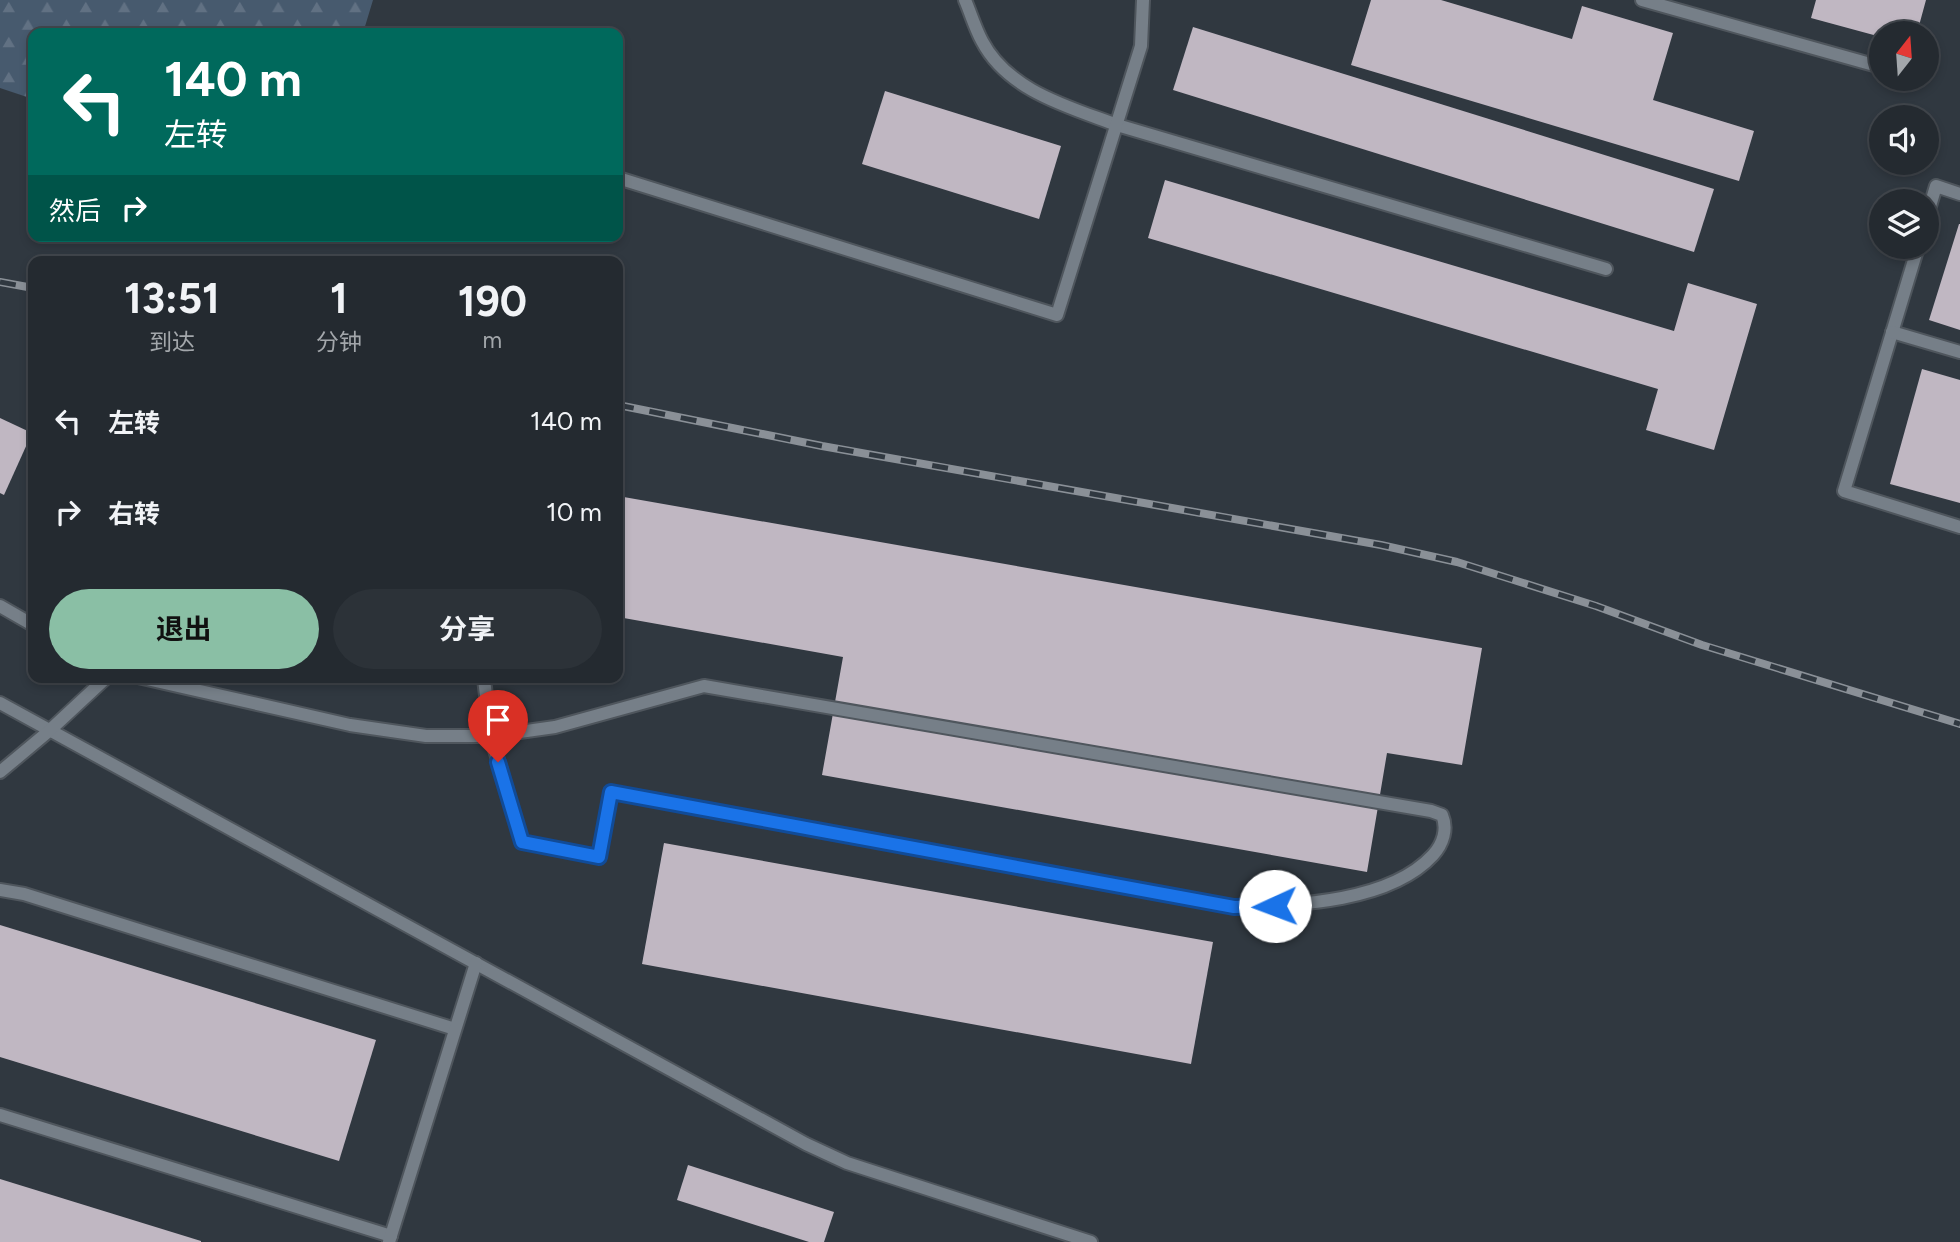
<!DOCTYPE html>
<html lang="zh">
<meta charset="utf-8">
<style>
:root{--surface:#242a30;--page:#2c3238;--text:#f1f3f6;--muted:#a3a7ab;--line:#41464c;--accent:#8abfa5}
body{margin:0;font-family:Figtree,"Noto Sans SC",sans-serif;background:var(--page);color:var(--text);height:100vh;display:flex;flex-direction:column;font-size:26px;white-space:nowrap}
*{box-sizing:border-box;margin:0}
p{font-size:23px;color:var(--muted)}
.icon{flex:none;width:38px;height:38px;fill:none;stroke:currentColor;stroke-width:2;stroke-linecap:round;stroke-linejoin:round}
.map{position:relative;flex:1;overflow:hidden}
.details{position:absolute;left:28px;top:256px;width:595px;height:427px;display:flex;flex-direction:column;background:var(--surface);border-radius:14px;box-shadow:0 4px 10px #0003,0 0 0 2px var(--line)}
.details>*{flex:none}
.banner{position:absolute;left:28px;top:28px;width:595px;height:214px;border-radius:14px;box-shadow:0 4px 10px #0003,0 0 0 2px var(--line);background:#00695c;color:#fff;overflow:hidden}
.needle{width:46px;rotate:17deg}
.tools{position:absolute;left:1869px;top:21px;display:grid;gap:14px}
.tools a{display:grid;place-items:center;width:70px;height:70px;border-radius:50%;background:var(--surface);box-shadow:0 4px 10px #0003,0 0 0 2px var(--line);font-size:35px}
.pin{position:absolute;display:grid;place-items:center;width:60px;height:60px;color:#fff;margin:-72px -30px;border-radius:50% 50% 50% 0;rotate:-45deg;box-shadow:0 0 7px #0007}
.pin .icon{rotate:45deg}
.me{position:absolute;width:77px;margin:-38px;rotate:268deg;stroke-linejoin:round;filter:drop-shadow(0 0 5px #0008)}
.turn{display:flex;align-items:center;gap:24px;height:147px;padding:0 21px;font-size:32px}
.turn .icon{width:91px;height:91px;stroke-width:2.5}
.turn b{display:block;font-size:49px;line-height:60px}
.then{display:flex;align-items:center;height:66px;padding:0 21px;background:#0003;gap:14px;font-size:26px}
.eta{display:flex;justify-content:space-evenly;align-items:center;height:119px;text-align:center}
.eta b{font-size:42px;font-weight:700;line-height:49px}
.action{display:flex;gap:14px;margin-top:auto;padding:14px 21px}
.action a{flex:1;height:80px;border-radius:42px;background:var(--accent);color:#111;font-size:28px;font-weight:700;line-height:80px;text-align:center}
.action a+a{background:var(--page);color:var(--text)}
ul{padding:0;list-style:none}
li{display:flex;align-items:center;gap:21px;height:91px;padding:0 21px}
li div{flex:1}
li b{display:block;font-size:26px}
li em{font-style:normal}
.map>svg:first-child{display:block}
.forest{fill:url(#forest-firs)}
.building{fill:#c0b7c2}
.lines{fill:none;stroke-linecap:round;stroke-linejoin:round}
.service-casing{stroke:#4f565d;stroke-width:16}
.service{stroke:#767f88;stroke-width:12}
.rail-casing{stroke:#8a9097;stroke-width:8}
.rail{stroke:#303840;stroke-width:5;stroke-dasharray:16;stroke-linecap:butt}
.route-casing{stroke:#114b97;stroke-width:18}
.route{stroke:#1a73e8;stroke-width:12}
</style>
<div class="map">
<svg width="1960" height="1242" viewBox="0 0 1960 1242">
<defs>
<pattern id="forest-firs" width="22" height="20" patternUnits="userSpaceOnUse" patternTransform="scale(1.75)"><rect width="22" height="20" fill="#475a6e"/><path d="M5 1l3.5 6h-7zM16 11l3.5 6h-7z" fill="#617183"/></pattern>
</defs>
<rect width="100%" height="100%" fill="#303840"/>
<polygon class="forest" points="0,0 373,0 363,33 33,33 33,99 0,88"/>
<g class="building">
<polygon points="1371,0 1441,0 1572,39 1582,6 1673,33 1653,100 1754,131 1739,181 1351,65"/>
<polygon points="1816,0 1926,0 1917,33 1881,33 1881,37 1811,18"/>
<polygon points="1193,27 1714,189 1694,252 1173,90"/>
<polygon points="885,91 1061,146 1039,219 862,164"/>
<polygon points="1165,180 1674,331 1688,283 1757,304 1714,450 1646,430 1658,389 1148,238"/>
<polygon points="1959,224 1960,224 1960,330 1929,320"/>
<polygon points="1922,369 1960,380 1960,503 1890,484"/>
<polygon points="0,418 32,433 4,495 0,493"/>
<polygon points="618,496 1482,648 1462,765 1387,753 1367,872 822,775 843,657 618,617"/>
<polygon points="664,843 1213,942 1191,1064 642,964"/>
<polygon points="0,925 376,1040 339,1161 0,1057"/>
<polygon points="688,1165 834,1212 824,1242 809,1242 677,1200"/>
<polygon points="0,1179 201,1241 201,1242 0,1242"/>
</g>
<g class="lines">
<defs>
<g id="service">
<path d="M965,0C971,14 975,28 982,41C1008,91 1069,107 1117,125L1606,269"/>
<polyline points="1642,0 1881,67"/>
<polyline points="618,178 1057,315 1141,46 1143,0"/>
<polyline points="1927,216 1936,186 1960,194"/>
<polyline points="1918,247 1844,491 1960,527"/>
<polyline points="1892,332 1960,352"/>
<polyline points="0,606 33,625"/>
<path d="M138,677L350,725L426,736H491L555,727L704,686L1431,811L1442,815C1448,829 1443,844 1433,855C1389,903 1295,905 1234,907L611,792L599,857L522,842L491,736L484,679L481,677"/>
<polyline points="0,703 806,1144 847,1163 1091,1242"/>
<polyline points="0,772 49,731 107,677"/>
<polyline points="0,890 24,894 455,1029"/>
<polyline points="0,1115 391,1236"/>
<polyline points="389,1242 476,963"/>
</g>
</defs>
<use href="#service" class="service-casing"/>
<use href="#service" class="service"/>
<defs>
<g id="rail">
<polyline points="0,282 33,288"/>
<polyline points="618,405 822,446 1381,545 1457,562 1596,606 1702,645 1960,724"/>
</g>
</defs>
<use href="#rail" class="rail-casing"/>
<use href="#rail" class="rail"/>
</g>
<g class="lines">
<defs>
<polyline id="route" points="498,762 522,842 599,857 611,792 1234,907 1275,906"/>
</defs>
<use href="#route" class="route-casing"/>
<use href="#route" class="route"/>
</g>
</svg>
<div class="tools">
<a><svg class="needle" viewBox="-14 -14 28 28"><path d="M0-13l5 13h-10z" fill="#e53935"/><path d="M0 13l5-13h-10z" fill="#a3a7ab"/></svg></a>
<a><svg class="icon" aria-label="sound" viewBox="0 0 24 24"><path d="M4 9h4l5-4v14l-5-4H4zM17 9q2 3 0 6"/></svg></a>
<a><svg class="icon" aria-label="layers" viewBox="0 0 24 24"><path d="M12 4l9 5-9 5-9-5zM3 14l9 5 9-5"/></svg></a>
</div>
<div class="pin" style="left:498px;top:762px;background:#d93025"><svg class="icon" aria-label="arrive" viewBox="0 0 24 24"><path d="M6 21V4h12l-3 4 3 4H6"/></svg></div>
<svg class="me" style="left:1275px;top:906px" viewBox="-20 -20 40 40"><circle r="19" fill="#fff"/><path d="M0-13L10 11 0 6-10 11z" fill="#1a73e8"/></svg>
<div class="banner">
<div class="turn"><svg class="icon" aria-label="left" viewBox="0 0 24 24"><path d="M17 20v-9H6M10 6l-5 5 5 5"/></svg><div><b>140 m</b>左转</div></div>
<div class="then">然后<svg class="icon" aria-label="right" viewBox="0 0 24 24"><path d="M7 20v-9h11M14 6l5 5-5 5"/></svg></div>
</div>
<section class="details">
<div class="eta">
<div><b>13:51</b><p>到达</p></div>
<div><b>1</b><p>分钟</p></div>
<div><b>190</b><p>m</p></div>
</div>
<ul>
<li><svg class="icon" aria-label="left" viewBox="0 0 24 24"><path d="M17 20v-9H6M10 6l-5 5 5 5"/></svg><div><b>左转</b></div><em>140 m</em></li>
<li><svg class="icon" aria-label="right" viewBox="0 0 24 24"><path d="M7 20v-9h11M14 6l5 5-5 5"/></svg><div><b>右转</b></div><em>10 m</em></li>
</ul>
<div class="action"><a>退出</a><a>分享</a></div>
</section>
</div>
